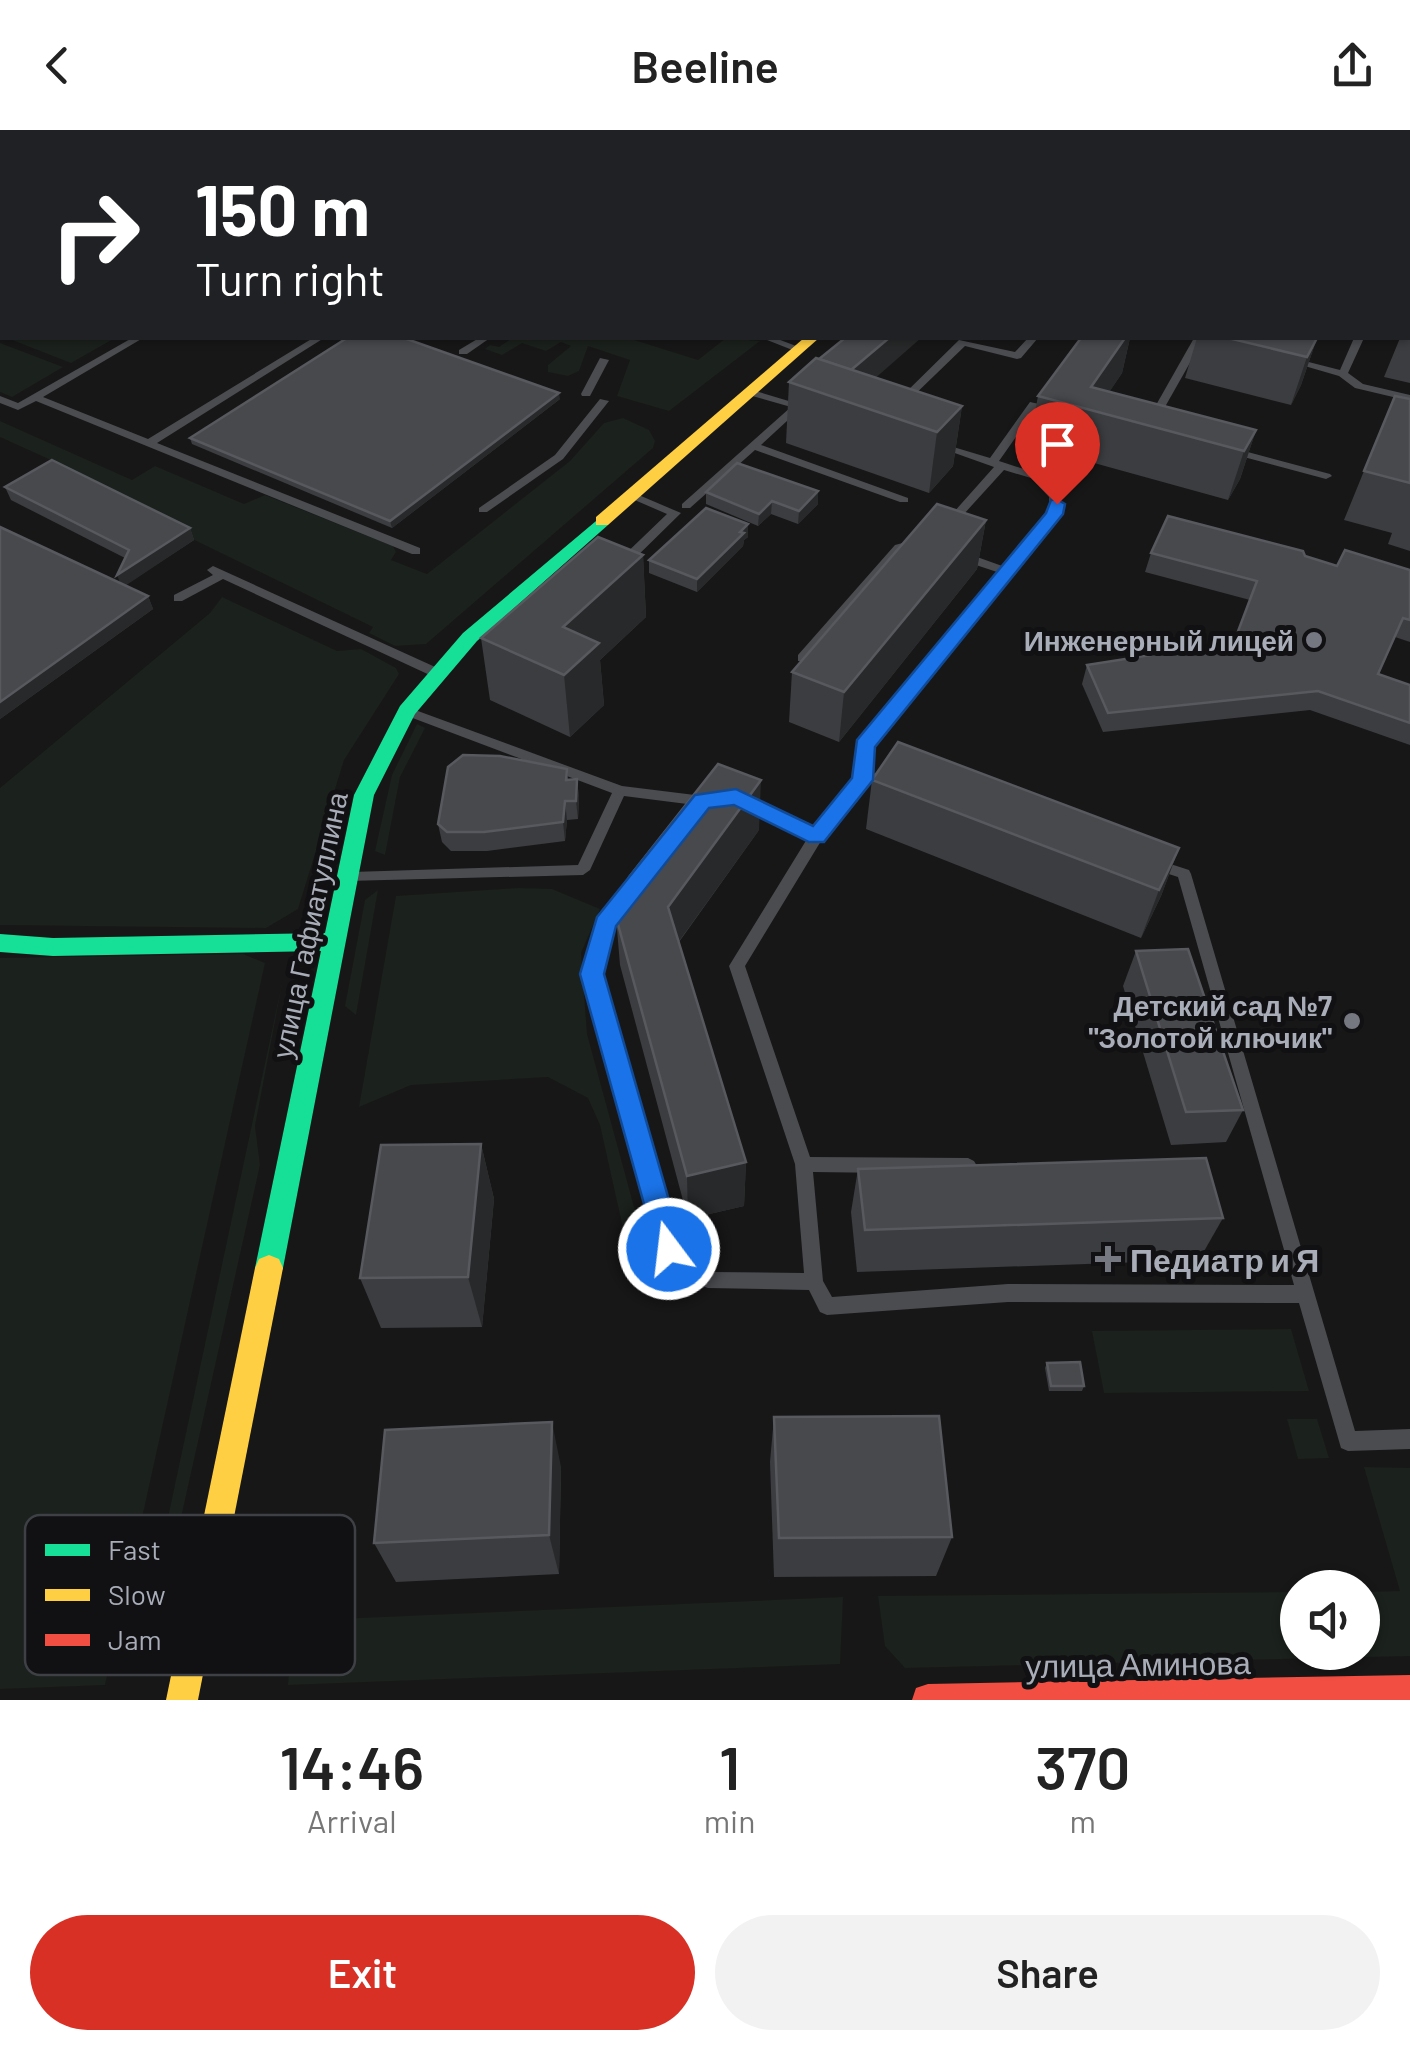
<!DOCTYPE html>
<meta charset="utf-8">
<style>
:root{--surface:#fff;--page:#f2f2f2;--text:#222;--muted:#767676;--accent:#d93025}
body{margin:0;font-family:Barlow,sans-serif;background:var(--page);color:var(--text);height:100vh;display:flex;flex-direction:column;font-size:38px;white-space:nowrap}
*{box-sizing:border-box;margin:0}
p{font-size:32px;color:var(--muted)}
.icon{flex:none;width:55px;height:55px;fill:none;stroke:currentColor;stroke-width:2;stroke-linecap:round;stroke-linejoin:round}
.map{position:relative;height:1570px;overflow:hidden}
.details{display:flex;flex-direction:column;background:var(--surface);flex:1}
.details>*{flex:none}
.banner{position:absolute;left:0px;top:0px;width:1410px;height:210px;box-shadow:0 2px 8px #0004;background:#202124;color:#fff;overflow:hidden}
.buttons{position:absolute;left:1280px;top:1440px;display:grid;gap:20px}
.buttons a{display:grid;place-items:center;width:100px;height:100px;border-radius:50%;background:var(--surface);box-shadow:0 2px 8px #0004;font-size:50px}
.pin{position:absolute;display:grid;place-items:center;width:85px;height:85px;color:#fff;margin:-102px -42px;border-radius:50% 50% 50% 0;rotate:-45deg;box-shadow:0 0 10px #0007}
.pin .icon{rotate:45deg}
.me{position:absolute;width:110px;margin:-55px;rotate:345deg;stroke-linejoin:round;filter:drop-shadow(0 0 8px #0008)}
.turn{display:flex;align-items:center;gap:35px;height:210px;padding:0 30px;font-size:45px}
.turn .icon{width:130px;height:130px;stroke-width:2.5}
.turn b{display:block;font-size:70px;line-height:85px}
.eta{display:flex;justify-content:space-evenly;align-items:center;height:170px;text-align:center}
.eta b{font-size:60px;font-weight:600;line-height:70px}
.primary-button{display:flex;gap:20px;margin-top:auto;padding:20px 30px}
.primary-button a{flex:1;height:115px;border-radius:60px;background:var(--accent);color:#fff;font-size:40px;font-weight:600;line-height:115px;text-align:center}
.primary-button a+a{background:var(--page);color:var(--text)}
header{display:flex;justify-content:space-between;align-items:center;height:130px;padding:0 30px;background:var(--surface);font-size:45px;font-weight:600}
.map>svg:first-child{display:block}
.green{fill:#1b211c}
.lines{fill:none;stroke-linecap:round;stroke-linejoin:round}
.lane{fill:#4b4c50;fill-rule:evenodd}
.fast{fill:#16e098;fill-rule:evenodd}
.slow{fill:#ffcf43;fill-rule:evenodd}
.jam{fill:#f24e42;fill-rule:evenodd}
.wall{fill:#3c3d40}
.shaded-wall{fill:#28292a}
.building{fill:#48494d;stroke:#57595e;stroke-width:2.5}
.route{fill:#1a73e8;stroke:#114b97;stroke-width:2.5}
.poi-dot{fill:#757880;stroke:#111113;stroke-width:4}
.labels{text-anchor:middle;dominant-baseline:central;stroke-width:10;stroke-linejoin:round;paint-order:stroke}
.poi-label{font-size:28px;font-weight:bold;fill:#a8adb8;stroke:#111113;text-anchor:end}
.street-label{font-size:28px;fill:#a8adb8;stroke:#111113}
.near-poi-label{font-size:32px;font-weight:bold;fill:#a8adb8;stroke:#111113;text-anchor:start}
.near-street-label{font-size:32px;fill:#a8adb8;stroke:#111113}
.key{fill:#111113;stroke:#3e4045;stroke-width:2.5}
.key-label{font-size:28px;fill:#a8adb8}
</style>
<header><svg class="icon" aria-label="back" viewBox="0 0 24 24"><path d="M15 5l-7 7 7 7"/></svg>Beeline<svg class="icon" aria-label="share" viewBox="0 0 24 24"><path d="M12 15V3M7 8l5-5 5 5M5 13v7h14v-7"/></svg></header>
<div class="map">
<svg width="1410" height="1570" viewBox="0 0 1410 1570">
<rect width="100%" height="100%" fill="#171717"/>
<g class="green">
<polygon points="869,0 1410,0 1410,131 1408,2"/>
<polygon points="7,208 115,208 71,233"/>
<polygon points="512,208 628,208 698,230 726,208 760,211 669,281 617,266 630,230 588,216 579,241 568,246 548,242 548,235 571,216 561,212 546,221 522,213 502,225 485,219 490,215 499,217"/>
<polygon points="0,213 63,237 12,267 0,262"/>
<polygon points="623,288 649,300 655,311 653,318 426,514 395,516 369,503 373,497 57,343 53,331 0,307 0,291 132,350 155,336 244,374 265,365 393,416 396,422 391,430 427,444 570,331 604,293"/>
<polygon points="222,467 337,521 361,519 396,538 399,544 344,630 298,779 266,798 0,795 0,658 210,483"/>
<polygon points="417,594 425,598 400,647 385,725 375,721 392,645"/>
<polygon points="518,758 552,759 600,779 581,823 587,904 640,1099 625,1107 600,995 588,968 548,947 411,955 359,977 396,766"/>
<polygon points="378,760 356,885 345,876 365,770"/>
<polygon points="243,824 265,833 105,1555 0,1559 0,828"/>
<polygon points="283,849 255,996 260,1035 163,1468 148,1481"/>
<polygon points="1291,1199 1309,1261 1104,1263 1092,1201"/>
<polygon points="1287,1289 1317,1289 1329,1328 1298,1329"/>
<polygon points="1364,1337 1410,1338 1410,1526 905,1538 885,1516 878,1466 1297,1462 1298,1522 1362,1522 1363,1462 1400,1461"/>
<polygon points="843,1467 840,1534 288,1555 292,1491"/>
</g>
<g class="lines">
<g class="lane">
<rect x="490" y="0" width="8" height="2"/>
<rect x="0" y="9" width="2" height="5"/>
<rect x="0" y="111" width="2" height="6"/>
<polygon points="2,127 2,133 0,134 0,128"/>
<polygon points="132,208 143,208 43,267 148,309 313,208 324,208 157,313 420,418 420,424 412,424 36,271 18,280 0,273 0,266 18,273"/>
<polygon points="479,208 490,208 467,224 459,224 459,220"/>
<polygon points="762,208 775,208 804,219 795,221"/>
<polygon points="1028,208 1038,208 1021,228 1017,229 965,216 906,273 897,271 959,210 1015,222"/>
<polygon points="1194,208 1204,208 1157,291 1148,293 1147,291"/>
<polygon points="1354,208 1364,208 1348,243 1363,254 1410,265 1410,271 1355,258 1339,246 1284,230 1289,227 1340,240"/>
<polygon points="600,228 609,230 590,266 582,266 581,264"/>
<polygon points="749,259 812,278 807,281 800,279 761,315 908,368 908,372 900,372 755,320 690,378 682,378 682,374 791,277 745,264 744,262"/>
<polygon points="600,269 609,271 563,329 487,382 479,382 479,378 555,325"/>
<polygon points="1030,272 1039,274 999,331 1039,344 1061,366 1061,384 872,616 869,644 893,641 900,646 893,651 866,654 821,711 745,836 810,1027 968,1028 974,1031 977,1036 974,1041 968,1044 813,1042 823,1151 832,1167 1008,1154 1294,1155 1178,747 1147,737 1145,733 1152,728 1189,740 1191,744 1355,1301 1410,1299 1410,1319 1348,1321 1341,1318 1299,1173 1008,1172 827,1185 820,1182 809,1160 708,1158 702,1156 663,1125 660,1119 584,845 597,794 626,756 636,756 638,760 636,764 612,796 600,845 677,1114 711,1142 804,1143 795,1034 729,836 807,709 740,675 738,671 745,666 750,667 814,700 855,649 860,612 1000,443 955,428 955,422 963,422 1005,437 1049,384 1049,367 1031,348 1004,340 953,396 945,396 945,392 994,337 935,316 940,313 990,328"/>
<polygon points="1229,317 1330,344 1332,346 1326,349 1225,322 1225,318"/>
<polygon points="634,363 681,383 624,439 620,440 614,436 616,433 667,384 630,368 628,366"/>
<polygon points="918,409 922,411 922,415 903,421 808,531 798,531 798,525 895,415"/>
<polygon points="213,436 444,541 445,544 439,548 434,547 223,449 182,471 174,471 174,465 213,445 207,440"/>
<polygon points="407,577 622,656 703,666 710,671 703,676 624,666 590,740 583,745 347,751 345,747 352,742 578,735 612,663 402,584 400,581"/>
</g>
<g class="fast">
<polygon points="734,0 756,0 757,2 736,2"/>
<polygon points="602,386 608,387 608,395 477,511 415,584 374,665 283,1138 279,1147 269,1151 259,1147 255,1138 321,821 53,826 0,822 0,804 53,808 325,803 354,665 400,576 463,503"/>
</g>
<g class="slow">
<polygon points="804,0 826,0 827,2 806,2"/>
<rect x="1408" y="156" width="2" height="8"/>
<polygon points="804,208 819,208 608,395 596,395 596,387"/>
<polygon points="269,1125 279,1129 283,1138 198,1570 166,1570 255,1138 259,1129"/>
</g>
<polygon class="jam" points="1410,1545 1410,1570 912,1570 916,1558 928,1554"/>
</g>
<g class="wall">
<polygon points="78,0 181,0 181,2 72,2"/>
<polygon points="2,35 2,97 0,98 0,36"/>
<polygon points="1410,182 1410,253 1384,247 1400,208 1408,208 1408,187"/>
<polygon points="1081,208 1130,208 1122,243 1109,262 1256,300 1240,349 1228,370 1029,315 1038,266"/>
<polygon points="1197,208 1317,208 1301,255 1291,275 1185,248"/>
<polygon points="876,248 962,276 953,336 929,363 786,313 789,252"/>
<polygon points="560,269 392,398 192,314 190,308"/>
<polygon points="1410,269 1410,421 1388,414 1392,403 1344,390 1364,341"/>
<polygon points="5,357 190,398 194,410 125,455 148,466 153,479 0,589 0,397 120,453 125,428 11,370"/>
<polygon points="818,361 818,374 798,394 771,384 758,396 706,374 706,362"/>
<polygon points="986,390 977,439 839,612 789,592 792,542"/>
<polygon points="748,394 748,407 744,410 743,416 697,462 649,443 649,430"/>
<polygon points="1151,423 1305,426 1337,436 1410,440 1410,512 1395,507 1378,544 1410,555 1410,615 1310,580 1103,602 1082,554 1087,535 1234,512 1250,470 1145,442"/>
<polygon points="643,425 646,487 600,530 604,575 570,607 490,570 481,508"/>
<polygon points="567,639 568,650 577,649 579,668 578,689 567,690 565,711 487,721 451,721 442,712 438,694"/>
<polygon points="872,650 1179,718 1161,766 1141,808 866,699"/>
<polygon points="759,700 679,812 746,1032 744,1076 688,1089 620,835 616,787"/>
<polygon points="1136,821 1243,980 1226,1012 1171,1015 1123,856"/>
<polygon points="481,1014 494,1069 482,1197 381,1198 360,1148"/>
<polygon points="858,1039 1223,1088 1199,1130 857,1142 851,1082"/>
<polygon points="1047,1233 1084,1256 1082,1261 1049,1261 1045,1238"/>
<polygon points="774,1287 952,1407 936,1446 774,1447 770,1332"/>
<polygon points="561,1337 559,1444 396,1452 374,1413"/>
</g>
<g class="shaded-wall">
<polygon points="147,0 181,0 181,2 148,2"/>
<polygon points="0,68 2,75 2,97 0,98"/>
<polygon points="889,208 921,208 848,272 847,244"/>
<polygon points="1125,208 1130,208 1122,243 1096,282 1091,257"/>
<polygon points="1317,208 1301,255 1291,275 1307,227"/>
<polygon points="559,263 560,269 392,398 390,391"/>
<polygon points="962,276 953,336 929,363 937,302"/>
<polygon points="1256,300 1240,349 1228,370 1244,321"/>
<polygon points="818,361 818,374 798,394 799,381"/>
<polygon points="772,371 771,384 758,396 759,384"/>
<polygon points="986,390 977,439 839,612 844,562"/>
<polygon points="748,394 748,407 744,410 743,416 697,462 697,449"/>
<polygon points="190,398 194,410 122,458 117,445"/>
<polygon points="643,425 646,487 600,530 604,575 570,607 564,545 563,497"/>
<polygon points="148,466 153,479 0,589 0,572"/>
<polygon points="577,649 579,668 578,689 576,671"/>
<polygon points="761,650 759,700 669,825 668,777"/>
<polygon points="565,671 567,690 565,711 563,692"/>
<polygon points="1179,718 1161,766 1141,808 1159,760"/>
<polygon points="481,1014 494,1069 482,1197 468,1147"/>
<polygon points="746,1032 744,1076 688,1089 687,1046"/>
<polygon points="552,1292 561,1337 559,1444 549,1405"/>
</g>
<g class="building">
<polygon points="78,0 88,0 90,2 72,2"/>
<polygon points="2,35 2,52 0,51 0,36"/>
<polygon points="347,208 404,208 559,263 390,391 190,308"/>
<polygon points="845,208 889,208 851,240 819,229"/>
<polygon points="1081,208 1125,208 1091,257 1256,300 1244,321 1038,266"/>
<polygon points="1228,208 1317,208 1307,227"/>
<polygon points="816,228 962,276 937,302 789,252"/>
<polygon points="1395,266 1410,269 1410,353 1364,341"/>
<polygon points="52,330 190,398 117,445 129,420 5,357"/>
<polygon points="737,333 818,361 799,381 772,371 759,384 706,362"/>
<polygon points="937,374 986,390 844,562 792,542"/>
<polygon points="706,378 748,394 740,402 744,403 697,449 649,430"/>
<polygon points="1168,386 1303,421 1305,426 1337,436 1345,420 1410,440 1410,490 1403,488 1378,544 1410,555 1410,593 1318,561 1108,583 1087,535 1234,512 1257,451 1151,423"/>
<polygon points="0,397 148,466 0,572"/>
<polygon points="598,407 643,425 563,497 599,513 564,545 481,508"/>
<polygon points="898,612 1179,718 1159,760 872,650"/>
<polygon points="463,625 500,626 567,639 566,650 577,649 576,671 565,671 563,692 484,702 447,702 438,694 448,637"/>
<polygon points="718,634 761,650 668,777 746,1032 687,1046 616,787 629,747"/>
<polygon points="1188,819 1243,980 1186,982 1136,821"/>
<polygon points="481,1014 468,1147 360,1148 381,1015"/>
<polygon points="1206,1028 1223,1088 865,1100 858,1039"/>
<polygon points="1080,1232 1084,1256 1051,1256 1047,1233"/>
<polygon points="939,1286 952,1407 779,1408 774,1287"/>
<polygon points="552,1292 549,1405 374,1413 385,1300"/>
</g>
<polygon class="route" points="1057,369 1065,374 1063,384 875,617 873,650 824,712 809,712 734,675 709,678 616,796 604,844 683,1119 679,1128 669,1132 659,1128 580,844 597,787 695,665 736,659 813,696 852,648 857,610 1046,383 1051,370"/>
<g class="poi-dot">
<circle cx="1314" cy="510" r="10"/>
<circle cx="1352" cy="891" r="10"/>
<path d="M1103 1114h10v10h10v10h-10v10h-10v-10h-10v-10h10z"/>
</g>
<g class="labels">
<g class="poi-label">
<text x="1294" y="510">Инженерный лицей</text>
<text x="1332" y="875">Детский сад №7<tspan x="1332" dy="32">"Золотой ключик"</tspan></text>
</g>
<g class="street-label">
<text transform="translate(309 795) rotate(-78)">улица Гафиатуллина</text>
</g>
<g class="near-poi-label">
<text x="1130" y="1129">Педиатр и Я</text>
</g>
<g class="near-street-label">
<text transform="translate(1138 1533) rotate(-1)">улица Аминова</text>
</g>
</g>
<rect x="25" y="1385" width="330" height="160" rx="15" class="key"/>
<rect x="45" y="1414" width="45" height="12" fill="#16e098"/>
<rect x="45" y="1459" width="45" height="12" fill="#ffcf43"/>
<rect x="45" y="1504" width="45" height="12" fill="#f24e42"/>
<g class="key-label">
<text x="108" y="1430">Fast</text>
<text x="108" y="1475">Slow</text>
<text x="108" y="1520">Jam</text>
</g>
</svg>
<div class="buttons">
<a><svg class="icon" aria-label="sound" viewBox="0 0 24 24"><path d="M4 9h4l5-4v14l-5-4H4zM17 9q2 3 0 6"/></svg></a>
</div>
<div class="pin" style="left:1057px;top:374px;background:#d93025"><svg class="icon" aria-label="arrive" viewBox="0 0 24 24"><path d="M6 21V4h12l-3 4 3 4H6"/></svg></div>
<svg class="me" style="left:669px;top:1119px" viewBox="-20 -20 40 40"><circle r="17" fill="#1a73e8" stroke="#fff" stroke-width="3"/><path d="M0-11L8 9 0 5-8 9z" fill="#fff"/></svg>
<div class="banner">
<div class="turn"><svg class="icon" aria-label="right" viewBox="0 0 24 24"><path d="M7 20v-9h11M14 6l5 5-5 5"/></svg><div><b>150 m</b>Turn right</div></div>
</div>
</div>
<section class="details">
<div class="eta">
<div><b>14:46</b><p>Arrival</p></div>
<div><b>1</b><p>min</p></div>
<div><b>370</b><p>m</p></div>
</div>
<div class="primary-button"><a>Exit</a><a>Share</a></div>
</section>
